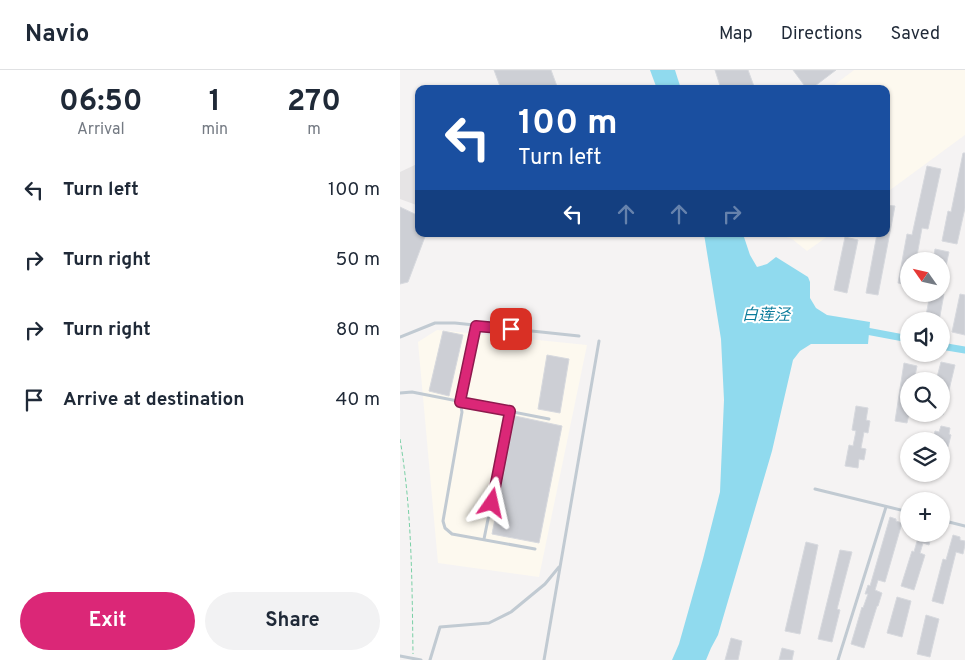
<!DOCTYPE html>
<meta charset="utf-8">
<style>
:root{--surface:#fff;--page:#f2f2f3;--text:#1f2937;--muted:#747a83;--line:#e0e1e3;--accent:#db2777}
body{margin:0;font-family:Overpass,"Noto Sans SC",sans-serif;background:var(--page);color:var(--text);height:100vh;display:flex;flex-direction:column;font-size:19px;white-space:nowrap}
*{box-sizing:border-box;margin:0}
p{font-size:16px;color:var(--muted)}
.icon{flex:none;width:28px;height:28px;fill:none;stroke:currentColor;stroke-width:2;stroke-linecap:round;stroke-linejoin:round}
.map{position:relative;flex:1;overflow:hidden}
.drawer{display:flex;flex-direction:column;background:var(--surface);width:400px}
.drawer>*{flex:none}
.top-card{position:absolute;left:15px;top:15px;width:475px;height:152px;border-radius:10px;box-shadow:0 1px 4px #0004;background:#1a4fa0;color:#fff;overflow:hidden}
.needle{width:32px;rotate:304deg}
.controls{position:absolute;left:500px;top:182px;display:grid;gap:10px}
.controls a{display:grid;place-items:center;width:50px;height:50px;border-radius:50%;background:var(--surface);box-shadow:0 1px 4px #0004;font-size:25px}
.pin{position:absolute;display:grid;place-items:center;width:42px;height:42px;color:#fff;margin:-21px;border-radius:10px;box-shadow:0 2px 8px #0006}
.me{position:absolute;width:55px;margin:-28px;rotate:11deg;stroke-linejoin:round;filter:drop-shadow(0 0 4px #0008)}
.turn{display:flex;align-items:center;gap:18px;height:105px;padding:0 20px;font-size:22px}
.turn .icon{width:65px;height:65px;stroke-width:2.5}
.turn b{display:block;font-size:35px;line-height:42px}
.lanes{display:flex;align-items:center;height:48px;padding:0 20px;background:#0003;justify-content:center;gap:25px;direction:ltr}
.lanes .off{opacity:.35}
.eta{display:flex;justify-content:space-evenly;align-items:center;height:85px;text-align:center}
.eta b{font-size:30px;font-weight:700;line-height:35px}
.button{display:flex;gap:10px;margin-top:auto;padding:10px 20px}
.button a{flex:1;height:58px;border-radius:30px;background:var(--accent);color:#fff;font-size:20px;font-weight:700;line-height:58px;text-align:center}
.button a+a{background:var(--page);color:var(--text)}
ul{padding:0;list-style:none}
li{display:flex;align-items:center;gap:15px;height:70px;padding:0 20px}
li div{flex:1}
li b{display:block;font-size:19px}
li em{font-style:normal}
header{display:flex;align-items:center;gap:30px;box-sizing:border-box;height:70px;padding:0 25px;background:var(--surface);border-bottom:1px solid var(--line)}
header strong{font-size:24px}
nav{display:flex;gap:28px;margin-inline-start:auto;font-size:18px}
main{display:flex;flex:1;min-height:0}
.map>svg:first-child{display:block}
.commercial{fill:#fdf9ef}
.education{fill:#e6e4e5}
.water{fill:#90daee}
.lines{fill:none;stroke-linecap:round;stroke-linejoin:round}
.canal{stroke:#90daee;stroke-width:7}
.building{fill:#cdcfd5;stroke:#d7d9de}
.path{stroke:#7ad0a6;stroke-width:1;stroke-dasharray:4 2.5;stroke-linecap:butt}
.service{stroke:#c1cad2;stroke-width:3}
.route-casing{stroke:#8e194d;stroke-width:12}
.route{stroke:#db2777;stroke-width:9}
.labels{text-anchor:middle;dominant-baseline:central;stroke-width:4;stroke-linejoin:round;paint-order:stroke}
.water-label{font-size:16px;font-style:italic;fill:#0c7c9b;stroke:#fff}
</style>
<header>
<strong>Navio</strong>
<nav><a>Map</a><a>Directions</a><a>Saved</a></nav>
</header>
<main>
<section class="drawer">
<div class="eta">
<div><b>06:50</b><p>Arrival</p></div>
<div><b>1</b><p>min</p></div>
<div><b>270</b><p>m</p></div>
</div>
<ul>
<li><svg class="icon" aria-label="left" viewBox="0 0 24 24"><path d="M17 20v-9H6M10 6l-5 5 5 5"/></svg><div><b>Turn left</b></div><em>100 m</em></li>
<li><svg class="icon" aria-label="right" viewBox="0 0 24 24"><path d="M7 20v-9h11M14 6l5 5-5 5"/></svg><div><b>Turn right</b></div><em>50 m</em></li>
<li><svg class="icon" aria-label="right" viewBox="0 0 24 24"><path d="M7 20v-9h11M14 6l5 5-5 5"/></svg><div><b>Turn right</b></div><em>80 m</em></li>
<li><svg class="icon" aria-label="arrive" viewBox="0 0 24 24"><path d="M6 21V4h12l-3 4 3 4H6"/></svg><div><b>Arrive at destination</b></div><em>40 m</em></li>
</ul>
<div class="button"><a>Exit</a><a>Share</a></div>
</section>
<div class="map">
<svg width="565" height="590" viewBox="0 0 565 590">
<rect width="100%" height="100%" fill="#f5f3f3"/>
<g class="commercial">
<polygon points="454,0 565,0 565,65 486,123 486,19 429,19"/>
<polygon points="378,164 431,164 407,181 392,169"/>
<polygon points="37,260 187,275 139,507 38,493 18,272"/>
</g>
<polygon class="education" points="19,93 19,136 0,129 0,102"/>
<g class="water">
<polygon points="250,0 275,0 281,19 257,19"/>
<polygon points="304,164 343,164 350,185 357,197 367,194 376,187 408,207 410,212 410,228 416,238 427,245 470,252 468,274 411,274 400,281 393,290 372,381 318,565 311,578 306,590 272,590 279,574 303,489 320,422 324,330 321,269"/>
</g>
<g class="lines">
<g class="canal">
<polyline points="461,260 509,269"/>
<polyline points="541,276 565,280"/>
</g>
</g>
<g class="building">
<polygon points="94,0 151,0 158,19 101,19"/>
<polygon points="315,0 348,0 355,19 321,19"/>
<polygon points="393,0 436,0 411,19 407,19"/>
<polygon points="563,83 565,83 565,138 557,174 542,171 548,141 551,142"/>
<polygon points="527,96 541,99 528,159 522,158 516,191 509,191 509,215 498,213 507,164 512,165"/>
<polygon points="486,135 495,136 478,225 466,223 477,164 486,164"/>
<polygon points="0,137 19,146 19,164 26,164 8,212 0,214"/>
<polygon points="445,167 458,170 447,223 434,220"/>
<polygon points="535,179 549,182 543,210 541,209 541,191 533,191"/>
<polygon points="530,224 544,224 539,251 525,251"/>
<polygon points="560,224 565,225 565,265 552,262"/>
<polygon points="43,261 63,265 49,326 29,321"/>
<polygon points="147,285 169,289 160,343 138,339"/>
<polygon points="541,292 555,295 543,345 541,344 541,311 536,311"/>
<polygon points="504,293 517,296 514,311 509,311 509,344 507,353 495,351"/>
<polygon points="456,336 468,338 466,350 470,351 468,363 464,362 461,378 466,379 464,390 459,389 458,398 445,396 449,375 453,376 456,361 452,360"/>
<polygon points="115,346 162,356 139,473 92,464"/>
<polygon points="541,356 550,358 549,364 551,365 548,377 546,377 543,387 541,387 541,371 533,371 535,361 539,362"/>
<polygon points="490,447 496,449 496,451 502,453 485,512 478,510 475,520 482,523 478,536 477,536 464,578 451,574 462,537 463,538 468,524 465,524 468,515 470,516"/>
<polygon points="519,464 532,464 529,475 523,473 520,483 525,485 514,520 501,516 512,481 514,482"/>
<polygon points="553,465 560,467 560,470 565,471 565,475 563,484 556,482 543,534 532,531 543,489 546,490"/>
<polygon points="406,472 418,475 400,564 385,561"/>
<polygon points="440,480 452,482 437,539 440,540 432,572 418,569"/>
<polygon points="497,527 511,531 502,567 487,563"/>
<polygon points="526,545 539,549 530,587 517,584"/>
<polygon points="331,568 342,571 338,590 325,590"/>
<polygon points="382,578 394,581 392,590 379,590"/>
</g>
<g class="lines">
<path class="path" d="M0,369C12,441 12,512 13,584"/>
<g class="service">
<polyline points="77,255 60,332 62,342 43,451 45,458 52,464 135,479"/>
<polyline points="0,267 35,253 55,253 179,266"/>
<polyline points="0,323 12,322 149,349"/>
<polyline points="415,419 509,442"/>
<polyline points="541,450 565,456"/>
<polyline points="84,469 110,341"/>
<polyline points="0,586 21,590"/>
<polyline points="30,590 40,557 89,553 111,542 145,514 159,497"/>
<polyline points="144,590 199,271"/>
<polyline points="438,590 486,437"/>
</g>
</g>
<g class="lines">
<defs>
<polyline id="route" points="92,433 110,341 60,332 76,256 111,259"/>
</defs>
<use href="#route" class="route-casing"/>
<use href="#route" class="route"/>
</g>
<g class="labels">
<g class="water-label">
<text x="366" y="246">白莲泾</text>
</g>
</g>
</svg>
<div class="controls">
<a><svg class="needle" viewBox="-14 -14 28 28"><path d="M0-13l5 13h-10z" fill="#e53935"/><path d="M0 13l5-13h-10z" fill="#747a83"/></svg></a>
<a><svg class="icon" aria-label="sound" viewBox="0 0 24 24"><path d="M4 9h4l5-4v14l-5-4H4zM17 9q2 3 0 6"/></svg></a>
<a><svg class="icon" aria-label="search" viewBox="0 0 24 24"><circle cx="10" cy="10" r="6"/><path d="M15 15l6 6"/></svg></a>
<a><svg class="icon" aria-label="layers" viewBox="0 0 24 24"><path d="M12 4l9 5-9 5-9-5zM3 14l9 5 9-5"/></svg></a>
<a>+</a>
</div>
<div class="pin" style="left:111px;top:259px;background:#d93025"><svg class="icon" aria-label="arrive" viewBox="0 0 24 24"><path d="M6 21V4h12l-3 4 3 4H6"/></svg></div>
<svg class="me" style="left:92px;top:433px" viewBox="-20 -20 40 40"><path d="M0-17L14 15 0 8-14 15z" fill="#db2777" stroke="#fff" stroke-width="4"/></svg>
<div class="top-card">
<div class="turn"><svg class="icon" aria-label="left" viewBox="0 0 24 24"><path d="M17 20v-9H6M10 6l-5 5 5 5"/></svg><div><b>100 m</b>Turn left</div></div>
<div class="lanes"><svg class="icon" aria-label="left" viewBox="0 0 24 24"><path d="M17 20v-9H6M10 6l-5 5 5 5"/></svg><svg class="icon off" aria-label="ahead" viewBox="0 0 24 24"><path d="M12 20V5M6 11l6-6 6 6"/></svg><svg class="icon off" aria-label="ahead" viewBox="0 0 24 24"><path d="M12 20V5M6 11l6-6 6 6"/></svg><svg class="icon off" aria-label="right" viewBox="0 0 24 24"><path d="M7 20v-9h11M14 6l5 5-5 5"/></svg></div>
</div>
</div>
</main>
